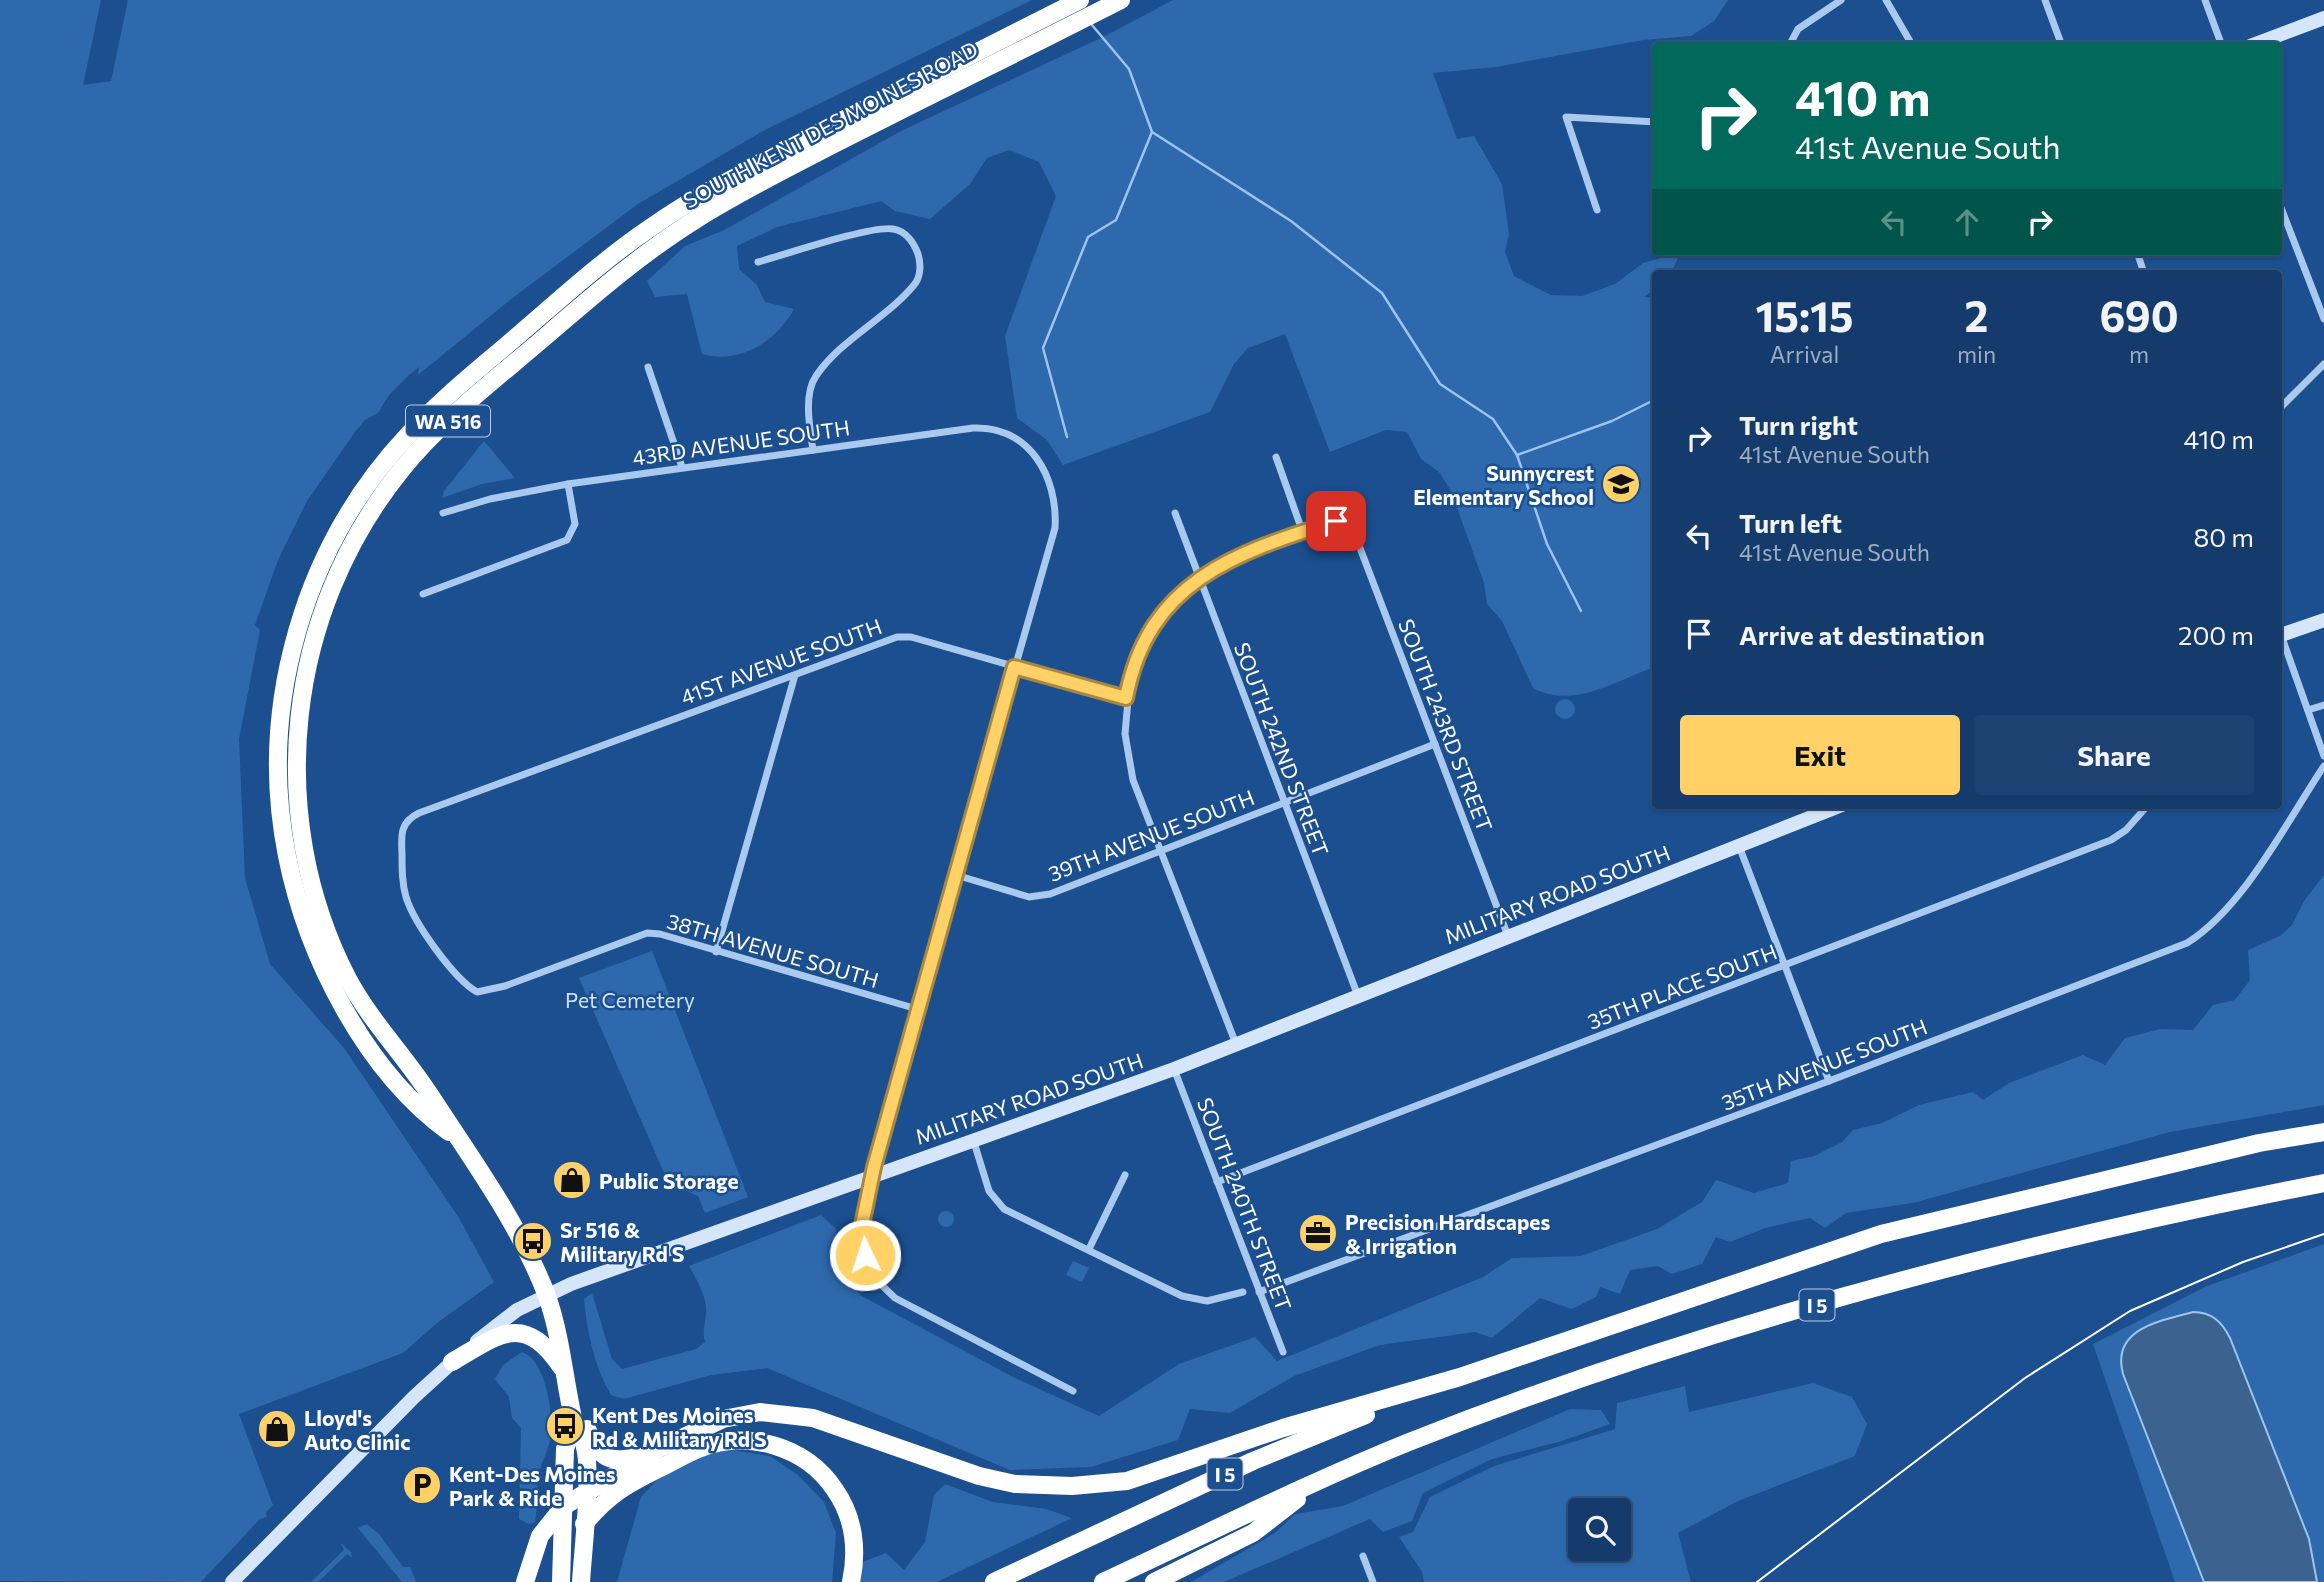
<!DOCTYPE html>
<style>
:root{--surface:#143b6b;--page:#1d4271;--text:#f1f3f6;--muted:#9dadc1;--line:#33557e;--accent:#ffd166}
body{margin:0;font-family:Commissioner,sans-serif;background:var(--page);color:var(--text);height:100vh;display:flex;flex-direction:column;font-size:26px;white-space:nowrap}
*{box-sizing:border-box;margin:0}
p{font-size:23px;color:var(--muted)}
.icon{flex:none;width:38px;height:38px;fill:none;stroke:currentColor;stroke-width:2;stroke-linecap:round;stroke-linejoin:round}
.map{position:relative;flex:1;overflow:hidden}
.details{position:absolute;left:1652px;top:270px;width:630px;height:539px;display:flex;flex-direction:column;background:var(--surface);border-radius:7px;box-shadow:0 2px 5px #0004,0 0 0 2px var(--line)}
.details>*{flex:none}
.guide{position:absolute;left:1652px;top:42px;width:630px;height:214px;border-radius:7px;box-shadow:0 2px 5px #0004,0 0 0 2px var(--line);background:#00695c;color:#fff;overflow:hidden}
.buttons{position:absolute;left:1568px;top:1498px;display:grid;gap:14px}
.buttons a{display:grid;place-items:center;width:63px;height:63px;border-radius:7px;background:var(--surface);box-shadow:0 2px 5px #0004,0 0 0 2px var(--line);font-size:35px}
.pin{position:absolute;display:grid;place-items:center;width:60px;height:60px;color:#fff;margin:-30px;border-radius:14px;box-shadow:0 4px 10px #0006}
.me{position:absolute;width:77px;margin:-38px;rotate:356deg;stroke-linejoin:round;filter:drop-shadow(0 0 5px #0008)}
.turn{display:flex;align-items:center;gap:24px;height:147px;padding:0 28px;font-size:32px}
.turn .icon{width:91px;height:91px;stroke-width:2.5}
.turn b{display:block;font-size:49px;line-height:60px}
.lanes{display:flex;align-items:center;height:66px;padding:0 28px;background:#0003;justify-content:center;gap:35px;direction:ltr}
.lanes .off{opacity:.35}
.eta{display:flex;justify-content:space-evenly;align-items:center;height:119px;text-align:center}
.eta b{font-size:42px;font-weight:700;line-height:49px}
.primary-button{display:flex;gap:14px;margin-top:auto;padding:14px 28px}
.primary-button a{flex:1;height:80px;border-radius:7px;background:var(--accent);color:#111;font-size:28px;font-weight:700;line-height:80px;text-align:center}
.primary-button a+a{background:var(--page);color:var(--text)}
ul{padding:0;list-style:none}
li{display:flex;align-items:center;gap:21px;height:98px;padding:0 28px}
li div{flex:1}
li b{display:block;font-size:26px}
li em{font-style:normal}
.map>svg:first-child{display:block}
.green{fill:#2e69ad;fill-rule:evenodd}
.water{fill:#3c6290;stroke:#9cc4f0;stroke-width:2}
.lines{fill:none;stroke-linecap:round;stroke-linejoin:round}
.stream{stroke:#9cc4f0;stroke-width:2.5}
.street{stroke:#a9c9ee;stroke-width:7}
.secondary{stroke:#d6e6fa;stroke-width:14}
.highway{stroke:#fff;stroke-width:18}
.tram{stroke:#fff;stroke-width:2}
.route-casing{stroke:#a68842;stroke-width:18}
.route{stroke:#ffd166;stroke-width:12}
.labels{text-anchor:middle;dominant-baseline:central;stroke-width:5;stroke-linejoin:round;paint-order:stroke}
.shield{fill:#1b4f8f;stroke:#bbcadd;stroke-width:2}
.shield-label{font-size:19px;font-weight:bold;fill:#fff}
.street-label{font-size:21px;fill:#fff;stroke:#1b4f8f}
.poi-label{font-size:21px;font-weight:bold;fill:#fff;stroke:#1b4f8f;text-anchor:start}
.park-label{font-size:21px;fill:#cfe3fa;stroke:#1b4f8f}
</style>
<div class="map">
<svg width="2324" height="1582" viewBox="0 0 2324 1582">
<rect width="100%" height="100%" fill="#1b4f8f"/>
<g class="green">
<polygon points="0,0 101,0 83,85 111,81 128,0 1032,0 765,130 638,204 510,300 418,375 419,367 407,377 389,395 378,413 365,420 355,432 307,501 278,560 255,625 260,630 239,739 245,878 270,964 344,1048 459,1218 494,1282 437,1323 403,1353 239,1414 273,1505 266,1512 267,1517 260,1519 201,1582 0,1581"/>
<path d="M1173,0H1728L1714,21L1691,36L1643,40L1496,67L1433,73L1457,139L1474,136L1502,184L1509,234L1505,252L1514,276L1551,295L1582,296L1615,284L1643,263L1681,252L1671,273H1656L1655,289L1644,297L1656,298L1655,667C1616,680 1574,710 1533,688L1502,621L1487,604L1484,583L1451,491L1439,472L1421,459L1407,432L1386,430L1330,452L1285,334L1248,348L1234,364L1210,412L1063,465L1047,440L1017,418L1005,336L1056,196L1039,162L1009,150L987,158L970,184L930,219L895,211L881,201L777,227L737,246L739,269L757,285L765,302L794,309C776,342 739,365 702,354L687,294L655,297L647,281L685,246L724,230L903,130L1103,37Z"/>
<polygon points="484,441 515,478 482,484 442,498 444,491"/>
<circle cx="1565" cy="709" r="10"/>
<path d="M2324,875V1105L2170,1132L1913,1203L1846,1213L1825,1228L1810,1218L1765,1228L1730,1242L1716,1237L1702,1264L1672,1274L1658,1266L1630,1270L1620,1294L1600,1287L1596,1297L1572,1309L1540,1298L1492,1338L1475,1332L1380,1345L1294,1376L1230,1413L1190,1409L1178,1440L1091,1467L1010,1470L767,1368L711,1375L624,1399L611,1395C594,1366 587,1332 584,1299L592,1293L612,1359L622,1369L696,1349L705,1342C702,1331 705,1325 706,1314C708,1299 696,1278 689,1266L821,1215L836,1229L845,1271L860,1295L1015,1378L1099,1416L1179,1364L1255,1337L1277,1361L1483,1277L1512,1258L1581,1256L1657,1229L1702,1202L1716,1180L1754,1193L1788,1183L1791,1161L1814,1156L1842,1142L1853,1130L1882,1123L1919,1105L1973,1092L1983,1100L2009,1083L2083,1055L2105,1065L2125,1038L2160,1029L2193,1030L2213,1005L2235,1000L2250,980L2248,950L2280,936L2292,925L2304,901Z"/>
<polygon points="652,951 748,1197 705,1213 698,1196 680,1188 664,1173 579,978"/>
<circle cx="946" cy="1219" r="8"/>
<polygon points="2324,1244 2324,1582 2175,1582 2093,1344 2207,1286"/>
<polygon points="1073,1261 1089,1268 1082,1282 1066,1275"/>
<path d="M522,1352C546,1359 555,1419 550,1441C547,1454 540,1464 538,1478C536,1492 538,1507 535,1522L529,1524L519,1519L521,1428L512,1418L509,1397L495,1379L503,1365Z"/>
<path d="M1813,1383L1852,1397L1867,1424L1855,1456L1738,1501L1678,1533L1691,1582H1424L1422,1572L1399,1537L1413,1532L1430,1497L1494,1466L1615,1429L1617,1403L1685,1386L1689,1412ZM1619,1510V1549H1580V1510Z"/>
<polygon points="1570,1409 1601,1410 1610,1424 1562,1441 1492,1459 1423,1493 1412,1521 1383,1532 1370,1519 1224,1582 1191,1582 1275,1533 1295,1514 1343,1506"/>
<polygon points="731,1450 770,1456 798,1475 824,1502 836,1533 832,1582 617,1582 641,1497 666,1470 696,1455"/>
<polygon points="945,1484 993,1502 1046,1509 1072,1518 937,1582 856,1582 860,1563 886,1553 904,1570 925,1542 934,1495"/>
<polygon points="367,1524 379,1534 403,1567 410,1567 416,1582 402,1582 358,1528"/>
<polygon points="341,1543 351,1552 352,1558 347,1554 318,1582 311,1582 344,1550"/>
</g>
<path class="water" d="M2193,1312C2212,1312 2222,1322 2230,1338L2309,1539L2317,1582H2204L2123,1374C2111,1329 2159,1321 2193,1312Z"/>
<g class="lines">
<g class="stream">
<polyline points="1092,25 1129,69 1152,132 1291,221 1382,293 1440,384 1493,419 1517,455 1547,544 1581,611"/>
<polyline points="1067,437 1043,348 1088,237 1116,220 1152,132"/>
<polyline points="1517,455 1612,421 1656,399"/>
</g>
<g class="street">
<polyline points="1886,0 1911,43"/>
<polyline points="2045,0 2062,46"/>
<polyline points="2205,0 2222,46"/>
<polyline points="1789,46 1798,29 1841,0"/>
<polyline points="2278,200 2324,319"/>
<polyline points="1597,210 1566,117 1656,122"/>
<polyline points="2137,252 2144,273"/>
<path d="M758,262C784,255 872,225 893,229C906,231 914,243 918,254C921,264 921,277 914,285C886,319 841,339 816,376C803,395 810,429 813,450"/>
<polyline points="648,367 682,467"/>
<polyline points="2278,410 2324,364"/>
<polyline points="1276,457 1303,533"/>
<path d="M443,513L490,499L568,484L973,428C1030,426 1058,477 1055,528L917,1009L874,1167L861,1225L869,1273L895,1298L1073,1391"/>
<polyline points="1175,513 1358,996"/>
<polyline points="423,594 567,540 575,524 568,484"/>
<polyline points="2281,635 2324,756"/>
<polyline points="2308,710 2324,705"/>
<polyline points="1739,846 1829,1081"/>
<polyline points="956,875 1029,897 1050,894 1435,744"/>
<polyline points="716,952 795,675"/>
<path d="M917,1009L660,934L647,933L505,986L477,992C454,979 414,923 406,897C402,883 402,869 402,854C401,835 400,822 419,813L897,637H911L1126,698"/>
<polyline points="1236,1044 1133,780 1125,734 1130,677 1154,626 1175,598 1198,577 1250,553 1337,521 1343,520 1352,527 1508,936"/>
<polyline points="1174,1069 1283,1352"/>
<polyline points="973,1139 989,1191 1004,1209 1182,1296 1207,1301 1243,1292"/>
<polyline points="1217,1182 2111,840 2126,830 2148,805"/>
<polyline points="1089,1249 1125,1175"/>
<path d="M1259,1292L1829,1081L2187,943C2244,907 2286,823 2324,766"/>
<polyline points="1363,1556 1373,1582"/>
</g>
<g class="secondary">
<polyline points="2250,46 2324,18"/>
<polyline points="2278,636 2324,620"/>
<polyline points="477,1341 517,1310 571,1284 1174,1069 1842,805"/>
<polyline points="232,1582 414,1397 459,1356"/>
</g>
<g class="highway">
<path d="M449,1132C365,1071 307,956 287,856C257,706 304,546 408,435C438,402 474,373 508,344C554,305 600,262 650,228C707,188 769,158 831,126C913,84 996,42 1080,0"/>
<path d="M452,1362C501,1333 524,1312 562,1368"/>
<path d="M587,1429C599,1456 607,1465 637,1456"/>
<path d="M584,1524C609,1494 626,1485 660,1468C673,1462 685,1454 698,1449C747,1429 806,1446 835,1490C854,1517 858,1550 851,1582"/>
<polyline points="525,1582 540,1536 564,1506 660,1448 723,1419 760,1412 813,1418 979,1476 1015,1484 1072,1486 1127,1481 1283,1428 1460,1377 1881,1234 2259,1143 2324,1132"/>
<polyline points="561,1582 565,1449 573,1424"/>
<path d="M581,1582C583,1549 592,1476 585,1447C583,1437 575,1428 573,1418C564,1377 561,1336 547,1296C520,1225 473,1161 432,1098C406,1057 371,1022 348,979C263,815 286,612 402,469C441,421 492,382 539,342C589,299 639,255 695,220C739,192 786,169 832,145C928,96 1025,49 1121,0"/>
<polyline points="994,1582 1253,1461 1366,1415"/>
<path d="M1103,1582C1205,1535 1305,1484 1409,1442C1704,1325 2013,1244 2324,1183"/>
<polyline points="1154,1582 1253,1533 1297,1499"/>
</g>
<polyline class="tram" points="1757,1582 2025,1378 2130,1311 2243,1262 2324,1234"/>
</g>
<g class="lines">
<defs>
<path id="route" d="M865,1255L862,1225L874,1167L1014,667L1126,698C1148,581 1235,553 1336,521"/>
</defs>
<use href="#route" class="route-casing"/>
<use href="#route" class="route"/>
</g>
<defs>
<symbol id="school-disc" viewBox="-11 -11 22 22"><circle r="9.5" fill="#ffd166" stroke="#1b4f8f"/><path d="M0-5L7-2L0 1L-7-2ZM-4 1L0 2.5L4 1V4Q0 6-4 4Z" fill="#111"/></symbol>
<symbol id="shop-disc" viewBox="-11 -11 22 22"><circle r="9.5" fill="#ffd166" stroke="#1b4f8f"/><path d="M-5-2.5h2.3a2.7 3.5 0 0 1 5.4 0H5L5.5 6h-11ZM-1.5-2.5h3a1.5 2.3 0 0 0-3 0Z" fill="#111"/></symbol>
<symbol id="office-disc" viewBox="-11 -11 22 22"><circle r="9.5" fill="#ffd166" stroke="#1b4f8f"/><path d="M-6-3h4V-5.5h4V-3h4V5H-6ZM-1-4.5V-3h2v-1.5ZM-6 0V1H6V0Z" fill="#111"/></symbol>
<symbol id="bus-disc" viewBox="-11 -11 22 22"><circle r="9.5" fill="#ffd166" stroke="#1b4f8f"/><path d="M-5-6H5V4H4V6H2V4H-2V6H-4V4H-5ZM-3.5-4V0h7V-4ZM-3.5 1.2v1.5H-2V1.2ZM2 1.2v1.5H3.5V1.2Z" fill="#111"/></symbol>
<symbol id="parking-disc" viewBox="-11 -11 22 22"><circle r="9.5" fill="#ffd166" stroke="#1b4f8f"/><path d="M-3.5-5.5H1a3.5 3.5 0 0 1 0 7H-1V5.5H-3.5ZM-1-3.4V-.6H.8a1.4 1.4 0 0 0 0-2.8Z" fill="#111"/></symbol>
</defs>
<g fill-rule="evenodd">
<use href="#school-disc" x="1599" y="462" width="44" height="44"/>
<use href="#shop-disc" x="550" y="1158" width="44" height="44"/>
<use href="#office-disc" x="1296" y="1211" width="44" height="44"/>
<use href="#bus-disc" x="511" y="1219" width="44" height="44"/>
<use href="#bus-disc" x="543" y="1404" width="44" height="44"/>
<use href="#shop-disc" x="255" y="1407" width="44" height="44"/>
<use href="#parking-disc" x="400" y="1463" width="44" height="44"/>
</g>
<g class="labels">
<g class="shield">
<rect x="406" y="405.5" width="84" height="31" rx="5"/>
<rect x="1799.5" y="1289.5" width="35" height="31" rx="5"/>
<rect x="1207.5" y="1458.5" width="35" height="31" rx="5"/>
</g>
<g class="shield-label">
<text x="448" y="421">WA 516</text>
<text x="1817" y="1305">I 5</text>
<text x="1225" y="1474">I 5</text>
</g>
<g class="street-label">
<text transform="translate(830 124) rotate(-28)">SOUTH KENT DES MOINES ROAD</text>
<text transform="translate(741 442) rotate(-8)">43RD AVENUE SOUTH</text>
<text transform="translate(781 661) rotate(-20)">41ST AVENUE SOUTH</text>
<text transform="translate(1446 725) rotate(69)">SOUTH 243RD STREET</text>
<text transform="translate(1282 749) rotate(69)">SOUTH 242ND STREET</text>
<text transform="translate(1151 835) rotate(-21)">39TH AVENUE SOUTH</text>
<text transform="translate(1557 894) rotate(-21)">MILITARY ROAD SOUTH</text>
<text transform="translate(773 950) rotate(16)">38TH AVENUE SOUTH</text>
<text transform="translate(1682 986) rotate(-21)">35TH PLACE SOUTH</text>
<text transform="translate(1824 1064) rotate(-21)">35TH AVENUE SOUTH</text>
<text transform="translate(1029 1098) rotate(-19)">MILITARY ROAD SOUTH</text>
<text transform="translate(1245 1204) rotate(69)">SOUTH 240TH STREET</text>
</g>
<g class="poi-label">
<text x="1594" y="472" text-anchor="end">Sunnycrest<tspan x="1594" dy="24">Elementary School</tspan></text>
<text x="599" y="1180">Public Storage</text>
<text x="1345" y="1221">Precision Hardscapes<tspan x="1345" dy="24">&amp; Irrigation</tspan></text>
<text x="560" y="1229">Sr 516 &amp;<tspan x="560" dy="24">Military Rd S</tspan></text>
<text x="592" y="1414">Kent Des Moines<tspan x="592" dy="24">Rd &amp; Military Rd S</tspan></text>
<text x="304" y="1417">Lloyd's<tspan x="304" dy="24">Auto Clinic</tspan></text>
<text x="449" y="1473">Kent-Des Moines<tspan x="449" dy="24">Park &amp; Ride</tspan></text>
</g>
<g class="park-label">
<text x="630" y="999">Pet Cemetery</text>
</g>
</g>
</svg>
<div class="buttons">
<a><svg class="icon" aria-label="search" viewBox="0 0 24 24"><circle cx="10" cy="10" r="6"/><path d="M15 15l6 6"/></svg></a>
</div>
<div class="pin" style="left:1336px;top:521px;background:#d93025"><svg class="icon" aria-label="arrive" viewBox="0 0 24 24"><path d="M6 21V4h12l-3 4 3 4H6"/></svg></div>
<svg class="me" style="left:865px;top:1255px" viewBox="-20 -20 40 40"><circle r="17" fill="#ffd166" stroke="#fff" stroke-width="3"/><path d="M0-11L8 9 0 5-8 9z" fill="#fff"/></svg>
<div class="guide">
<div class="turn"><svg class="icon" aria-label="right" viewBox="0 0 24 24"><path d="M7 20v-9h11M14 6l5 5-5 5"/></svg><div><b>410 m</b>41st Avenue South</div></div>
<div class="lanes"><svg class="icon off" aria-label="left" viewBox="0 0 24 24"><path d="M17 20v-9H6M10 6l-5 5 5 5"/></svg><svg class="icon off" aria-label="ahead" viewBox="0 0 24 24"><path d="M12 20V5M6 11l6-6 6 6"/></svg><svg class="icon" aria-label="right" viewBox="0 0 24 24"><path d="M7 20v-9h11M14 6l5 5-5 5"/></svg></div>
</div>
<section class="details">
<div class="eta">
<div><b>15:15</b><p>Arrival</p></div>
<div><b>2</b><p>min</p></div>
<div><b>690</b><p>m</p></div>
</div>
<ul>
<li><svg class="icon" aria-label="right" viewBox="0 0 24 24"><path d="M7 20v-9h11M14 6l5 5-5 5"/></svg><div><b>Turn right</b><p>41st Avenue South</p></div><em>410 m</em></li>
<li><svg class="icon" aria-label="left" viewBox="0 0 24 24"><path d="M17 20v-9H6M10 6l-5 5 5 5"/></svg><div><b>Turn left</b><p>41st Avenue South</p></div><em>80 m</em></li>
<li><svg class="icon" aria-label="arrive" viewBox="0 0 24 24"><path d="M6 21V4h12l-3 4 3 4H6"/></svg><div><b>Arrive at destination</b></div><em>200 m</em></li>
</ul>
<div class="primary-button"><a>Exit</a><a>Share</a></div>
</section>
</div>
